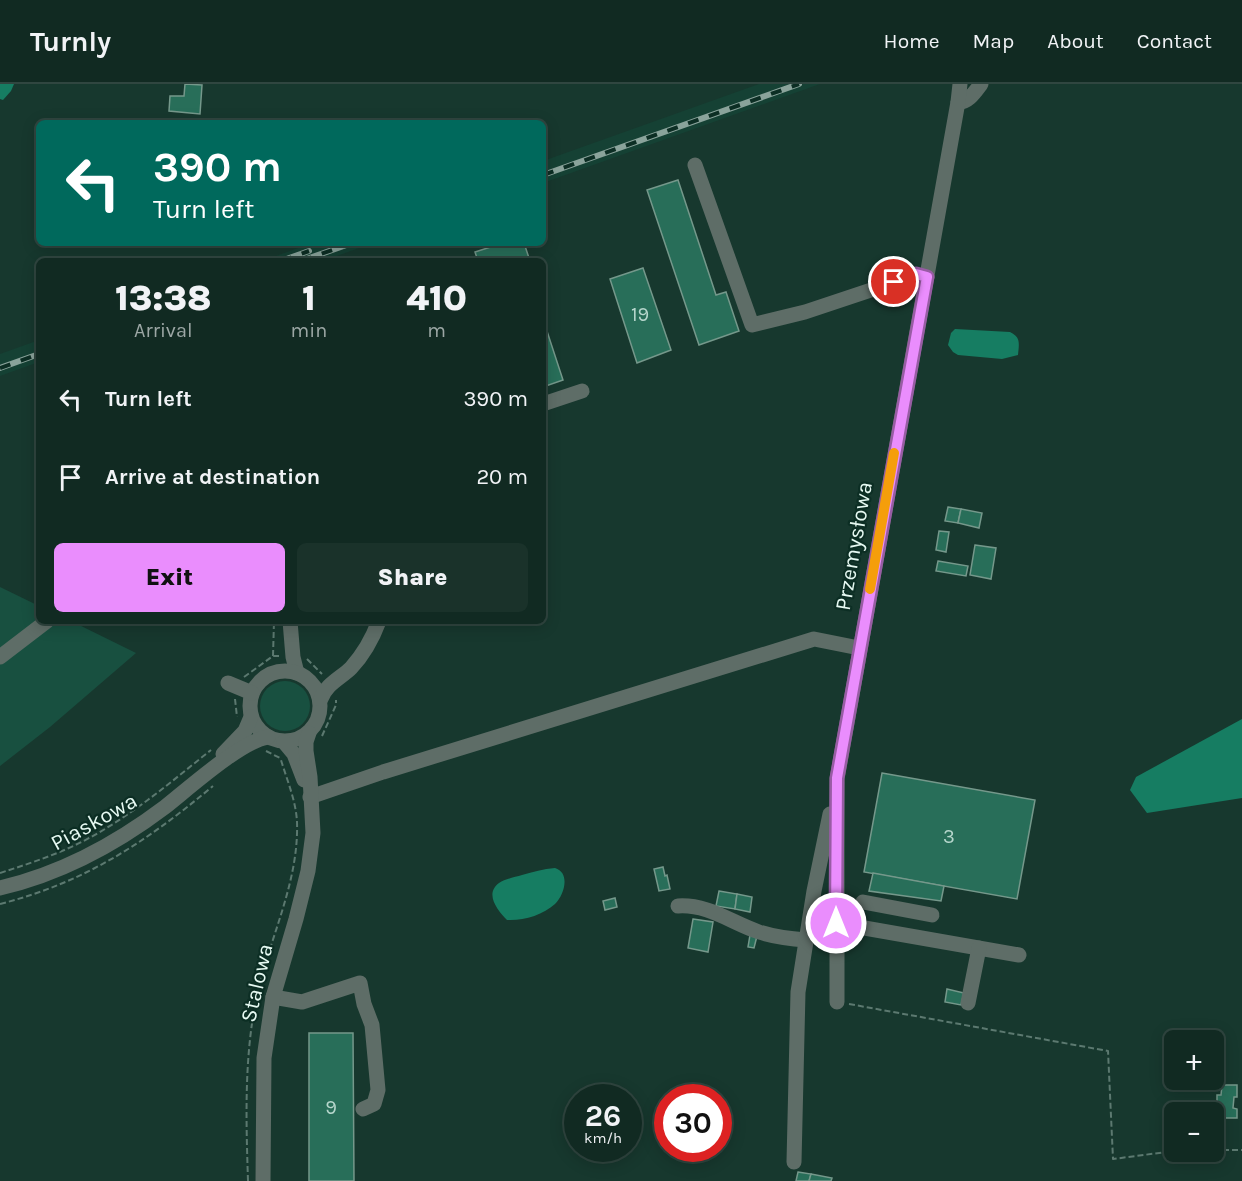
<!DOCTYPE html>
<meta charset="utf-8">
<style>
:root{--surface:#112a22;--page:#1a322a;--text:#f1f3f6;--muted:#9ca7a5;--line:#304640;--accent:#ea8dfd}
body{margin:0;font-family:Karla,sans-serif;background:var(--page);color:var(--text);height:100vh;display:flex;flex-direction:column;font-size:22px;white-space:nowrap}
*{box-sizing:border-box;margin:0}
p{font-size:20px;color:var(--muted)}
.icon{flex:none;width:33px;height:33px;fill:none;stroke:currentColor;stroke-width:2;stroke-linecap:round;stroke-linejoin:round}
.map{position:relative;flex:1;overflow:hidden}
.panel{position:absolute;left:36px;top:174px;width:510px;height:366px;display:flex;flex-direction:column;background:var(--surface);border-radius:9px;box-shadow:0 3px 15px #0003,0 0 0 2px var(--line)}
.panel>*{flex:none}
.banner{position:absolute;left:36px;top:36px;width:510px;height:126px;border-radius:9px;box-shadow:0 3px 15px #0003,0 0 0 2px var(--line);background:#00695c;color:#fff;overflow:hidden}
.fabs{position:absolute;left:1164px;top:946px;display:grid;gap:12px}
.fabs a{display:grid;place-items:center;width:60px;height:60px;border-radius:9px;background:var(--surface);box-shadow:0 3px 15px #0003,0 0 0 2px var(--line);font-size:30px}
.speed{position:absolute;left:564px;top:1000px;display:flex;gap:12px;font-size:30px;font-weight:700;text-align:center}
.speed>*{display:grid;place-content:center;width:78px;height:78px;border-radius:50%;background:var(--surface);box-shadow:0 3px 15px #0003,0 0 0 2px var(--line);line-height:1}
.speed small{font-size:15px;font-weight:400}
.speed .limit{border:9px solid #d22;background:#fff;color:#111}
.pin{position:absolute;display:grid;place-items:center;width:51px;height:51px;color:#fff;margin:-26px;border:3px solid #fff;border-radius:50%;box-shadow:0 2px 6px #0007}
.me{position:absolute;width:66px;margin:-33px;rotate:0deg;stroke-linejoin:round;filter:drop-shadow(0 0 4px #0008)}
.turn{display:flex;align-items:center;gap:21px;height:126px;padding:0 18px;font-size:27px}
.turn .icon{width:78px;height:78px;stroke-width:2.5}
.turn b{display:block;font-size:42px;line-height:51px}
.eta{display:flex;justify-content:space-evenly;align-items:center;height:102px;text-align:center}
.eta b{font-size:36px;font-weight:800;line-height:42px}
.action{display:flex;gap:12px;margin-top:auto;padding:12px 18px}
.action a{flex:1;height:69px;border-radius:9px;background:var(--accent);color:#111;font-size:24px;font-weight:800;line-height:69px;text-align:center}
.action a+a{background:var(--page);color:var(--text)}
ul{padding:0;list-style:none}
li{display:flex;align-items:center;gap:18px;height:78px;padding:0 18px}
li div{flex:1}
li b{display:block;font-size:22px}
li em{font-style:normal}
header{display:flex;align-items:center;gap:36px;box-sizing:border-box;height:84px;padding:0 30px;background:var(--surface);border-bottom:2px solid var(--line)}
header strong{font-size:28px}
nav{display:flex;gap:33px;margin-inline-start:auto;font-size:21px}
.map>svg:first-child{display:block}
.built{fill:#154134}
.green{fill:#185040}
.water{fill:#167d62}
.building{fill:#286e59;stroke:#75988b;stroke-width:1.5}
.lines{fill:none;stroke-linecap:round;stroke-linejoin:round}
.path{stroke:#5c7970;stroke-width:2;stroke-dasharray:6 3;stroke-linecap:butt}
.minor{stroke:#5e6d67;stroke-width:15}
.rail-casing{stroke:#8aa39b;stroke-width:6}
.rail{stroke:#0c2e24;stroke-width:4;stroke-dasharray:11;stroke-linecap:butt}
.route-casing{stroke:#985ca4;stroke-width:15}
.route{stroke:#ea8dfd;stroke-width:10}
.slow{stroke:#f59e0b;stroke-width:10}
.labels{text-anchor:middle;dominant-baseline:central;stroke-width:4.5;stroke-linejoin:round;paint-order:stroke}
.number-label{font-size:20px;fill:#b6d6cc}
.street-label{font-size:22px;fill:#e6f9f2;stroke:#0c2e24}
</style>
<header>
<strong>Turnly</strong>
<nav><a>Home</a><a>Map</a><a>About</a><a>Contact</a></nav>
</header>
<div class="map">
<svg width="1242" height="1097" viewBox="0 0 1242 1097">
<rect width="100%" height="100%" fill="#17382e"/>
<g class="built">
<polygon points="759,0 820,0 543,99 543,77"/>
<polygon points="312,159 373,159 323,177 262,177"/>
<polygon points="39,256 39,278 0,292 0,270"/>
</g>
<g class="green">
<polygon points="0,503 39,522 39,537 71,537 136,569 50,643 0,682"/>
<circle cx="285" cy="622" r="25"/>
</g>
<g class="water">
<polygon points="0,0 14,0 11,7 3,16 0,15"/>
<path d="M955,245L1010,248C1021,253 1019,260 1018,271L1002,275L958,271L953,268L948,261L951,249Z"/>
<polygon points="1242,635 1242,714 1147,729 1130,706 1136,693"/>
<path d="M555,784C571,789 564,811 555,820C543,831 523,837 507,836C498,827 484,810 499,799C505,795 515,793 522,791C533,788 543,785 555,784Z"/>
</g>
<g class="building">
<polygon points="185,0 202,1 200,30 169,27 170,12 184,12"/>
<polygon points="678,96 716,211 726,208 739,247 699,261 647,106"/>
<polygon points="503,159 524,159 530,177 478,177 475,168"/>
<polygon points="643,184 671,266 637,279 610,195"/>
<polygon points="543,235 563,296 543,303"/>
<polygon points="948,423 961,425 958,439 945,437"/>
<polygon points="961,425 982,429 979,444 958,439"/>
<polygon points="939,447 949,448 946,468 936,466"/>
<polygon points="975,461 996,464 991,495 970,491"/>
<polygon points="938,477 968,482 966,492 936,487"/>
<polygon points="882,689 1035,716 1017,815 864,788"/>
<polygon points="663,783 665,792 667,791 670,805 659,807 654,785"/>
<polygon points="873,789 944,802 941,817 869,807"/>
<polygon points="719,807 737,810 735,825 716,822"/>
<polygon points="737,810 752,813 750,828 735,825"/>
<polygon points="615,814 617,823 605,826 603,817"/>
<polygon points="693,835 713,838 708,868 688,864"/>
<polygon points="750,851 757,852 754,864 748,863"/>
<polygon points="947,905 964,909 961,921 945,918"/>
<polygon points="309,949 353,949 354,1097 309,1097"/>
<polygon points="1222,1001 1237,1001 1237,1013 1234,1013 1233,1024 1237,1025 1237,1034 1221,1034 1221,1024 1217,1024 1217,1011 1221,1011"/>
<polygon points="798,1088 811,1090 809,1097 796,1097"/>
<polygon points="811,1090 832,1094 831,1097 809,1097"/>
</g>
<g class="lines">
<g class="path">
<polyline points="273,572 274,537"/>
<polyline points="307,575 322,590"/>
<polyline points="244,593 273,572 279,572"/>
<polyline points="235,615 237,633"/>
<polyline points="322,652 336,621 336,616"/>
<polyline points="266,667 280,674"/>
<path d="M0,789C31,779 62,769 91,753C135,729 172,697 211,666"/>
<path d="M0,820C86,798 146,758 213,702"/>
<polyline points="849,920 1108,967 1113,1075 1174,1067"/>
<polyline points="1214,1066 1242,1066"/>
<path d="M248,1097C246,1035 244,972 257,911C270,853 299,798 297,738C296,717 287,696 281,676"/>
</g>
<g class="minor">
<path d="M958,18C968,19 975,8 981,0"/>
<polyline points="695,81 752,241 805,228 916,191 927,193"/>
<polyline points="543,320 582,307"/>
<polyline points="290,537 293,573 297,589"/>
<polyline points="0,573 47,537"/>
<circle cx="285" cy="622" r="35"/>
<polyline points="228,599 252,609"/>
<path d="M321,615C326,600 341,594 351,584C363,571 373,553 379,537"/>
<polyline points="284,658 294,670 304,696"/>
<polyline points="223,670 245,647 251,633"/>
<polyline points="310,713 383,688 814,555 859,564"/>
<path d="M0,804C60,790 116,760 165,723C188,705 241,657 268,653"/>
<polyline points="863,818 932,831"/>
<path d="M678,822C708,820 732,839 759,848C775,853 790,855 806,856"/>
<polyline points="836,839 1019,871"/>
<polyline points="273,913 302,918 360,899 364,920 372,941 378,1006 374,1020 363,1025"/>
<polyline points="837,918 837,695 958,18 960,0"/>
<polyline points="968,919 979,864"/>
<polyline points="794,1078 798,908 814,807 830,730"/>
<polyline points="263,1097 264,974 273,913 296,835 308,787 313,749 310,693 306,667 306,658 309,649"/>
</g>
<defs>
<g id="rail">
<polyline points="543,91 799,0"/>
<polyline points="281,177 309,167"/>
<polyline points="301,177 352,159"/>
<polyline points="0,284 39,270"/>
</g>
</defs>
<use href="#rail" class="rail-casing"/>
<use href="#rail" class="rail"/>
</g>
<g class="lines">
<defs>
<polyline id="route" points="836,839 837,694 927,193 916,190 894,198"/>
</defs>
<use href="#route" class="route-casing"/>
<use href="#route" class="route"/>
<polyline class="slow" points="870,505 894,369"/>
</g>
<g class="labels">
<g class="number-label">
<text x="640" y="230">19</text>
<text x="949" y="752">3</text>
<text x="331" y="1023">9</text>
</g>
<g class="street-label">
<text transform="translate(854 462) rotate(-80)">Przemysłowa</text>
<text transform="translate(94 738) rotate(-29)">Piaskowa</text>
<text transform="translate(257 899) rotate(-77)">Stalowa</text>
</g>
</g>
</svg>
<div class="fabs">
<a>+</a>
<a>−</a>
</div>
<div class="speed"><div>26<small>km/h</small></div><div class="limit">30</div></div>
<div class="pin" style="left:894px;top:198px;background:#d93025"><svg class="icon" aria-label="arrive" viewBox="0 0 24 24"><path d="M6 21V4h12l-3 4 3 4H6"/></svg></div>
<svg class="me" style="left:836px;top:839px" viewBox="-20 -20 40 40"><circle r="17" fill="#ea8dfd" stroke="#fff" stroke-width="3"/><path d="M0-11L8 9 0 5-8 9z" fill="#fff"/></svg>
<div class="banner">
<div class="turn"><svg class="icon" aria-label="left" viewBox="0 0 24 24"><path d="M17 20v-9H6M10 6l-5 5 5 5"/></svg><div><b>390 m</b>Turn left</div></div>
</div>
<section class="panel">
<div class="eta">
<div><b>13:38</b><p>Arrival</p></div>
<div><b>1</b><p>min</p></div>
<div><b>410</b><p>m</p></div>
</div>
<ul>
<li><svg class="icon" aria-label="left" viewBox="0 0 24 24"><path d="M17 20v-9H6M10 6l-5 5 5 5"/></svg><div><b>Turn left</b></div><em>390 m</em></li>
<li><svg class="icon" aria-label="arrive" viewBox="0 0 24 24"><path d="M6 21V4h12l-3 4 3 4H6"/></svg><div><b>Arrive at destination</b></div><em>20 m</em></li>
</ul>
<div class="action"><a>Exit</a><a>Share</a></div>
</section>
</div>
